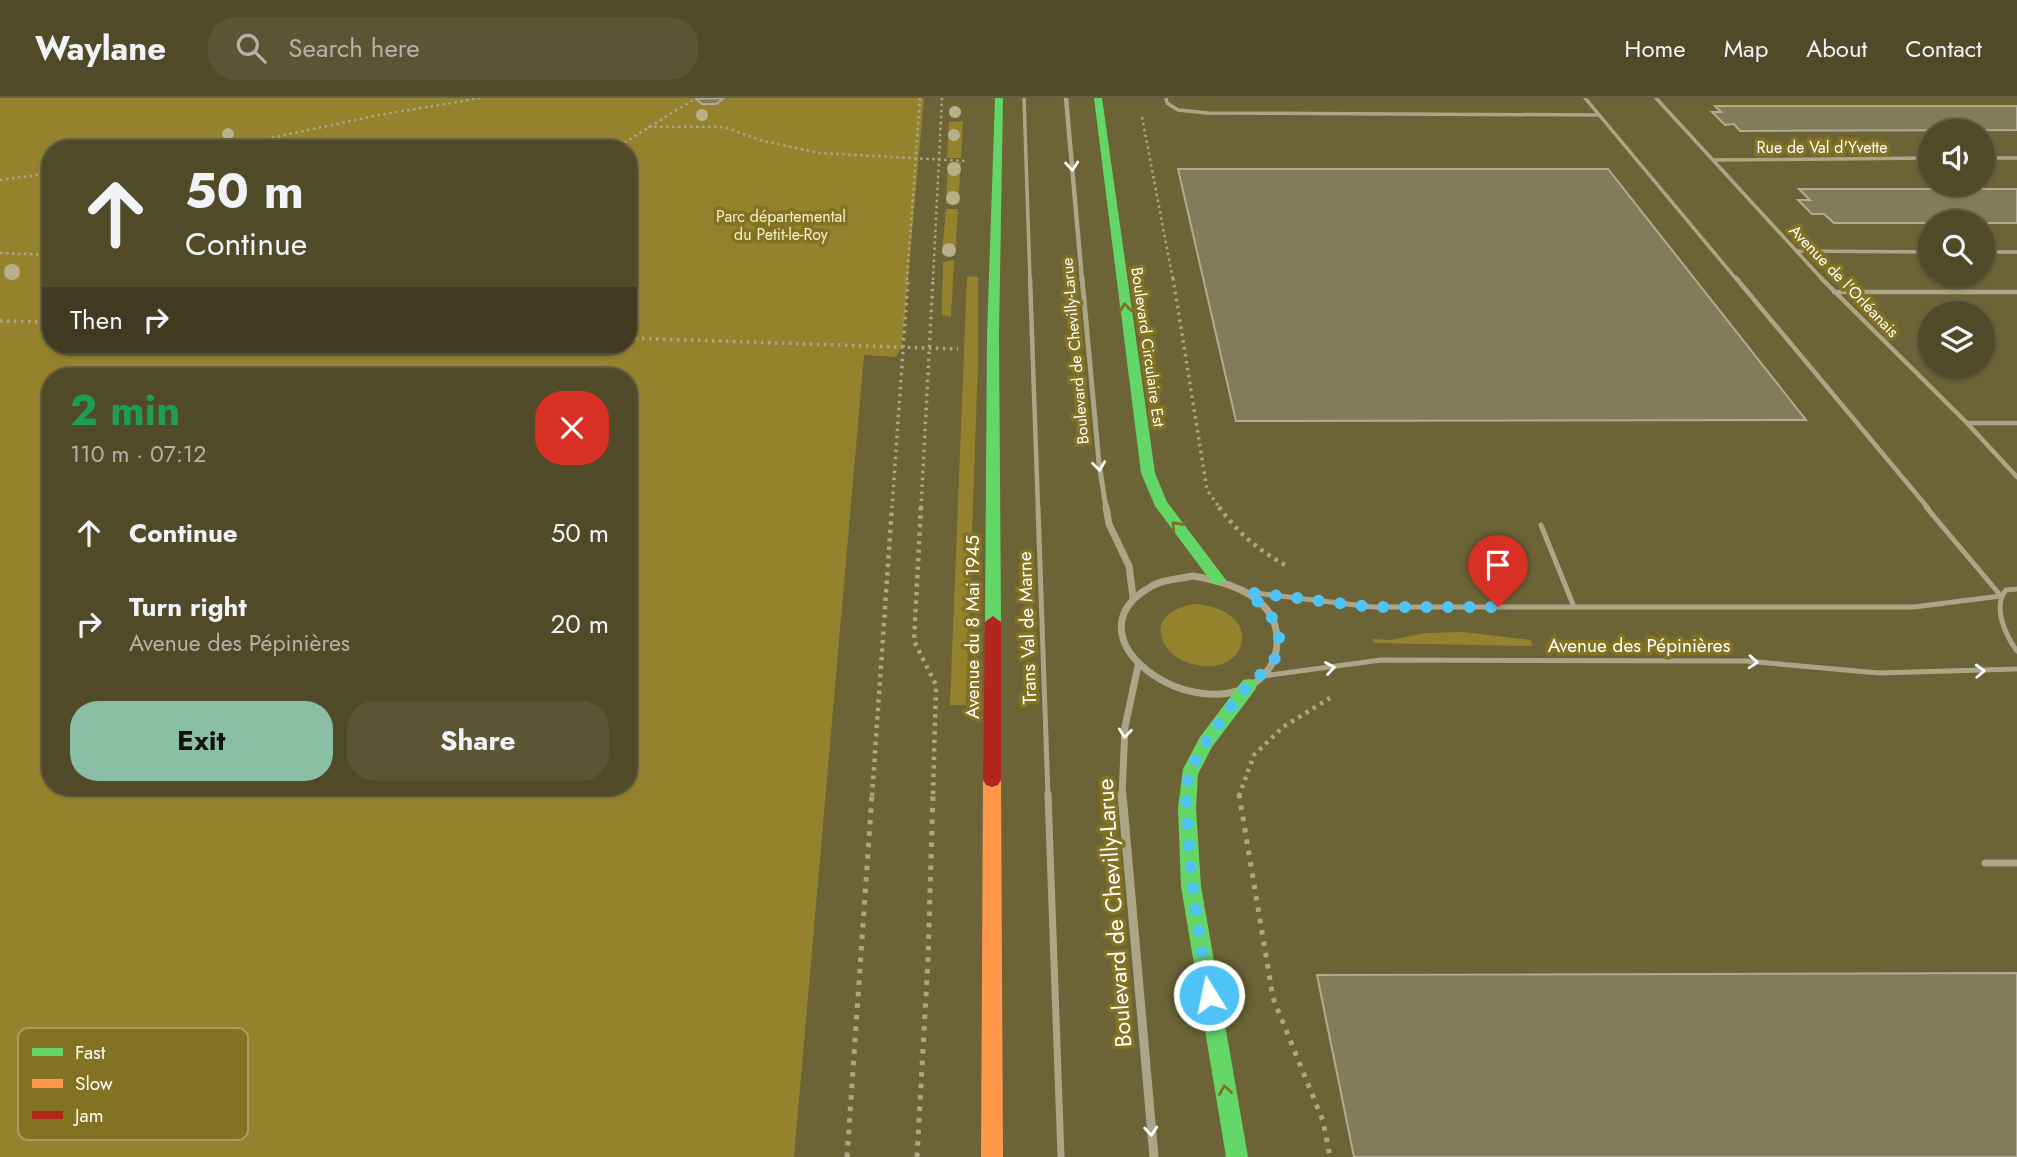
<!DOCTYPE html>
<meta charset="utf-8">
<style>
:root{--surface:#514a29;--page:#5b5435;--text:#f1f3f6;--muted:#b4b3a8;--line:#676246;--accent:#8abfa5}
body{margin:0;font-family:Jost,sans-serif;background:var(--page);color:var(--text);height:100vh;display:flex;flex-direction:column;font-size:26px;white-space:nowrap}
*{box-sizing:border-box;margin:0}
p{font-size:23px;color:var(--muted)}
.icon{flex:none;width:38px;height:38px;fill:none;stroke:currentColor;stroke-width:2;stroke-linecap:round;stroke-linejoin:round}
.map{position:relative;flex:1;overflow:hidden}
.side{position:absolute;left:42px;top:270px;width:595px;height:427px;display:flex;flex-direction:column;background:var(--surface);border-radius:28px;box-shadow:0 2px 5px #0004,0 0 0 2px var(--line)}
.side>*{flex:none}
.guide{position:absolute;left:42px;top:42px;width:595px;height:214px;border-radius:28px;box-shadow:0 2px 5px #0004,0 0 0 2px var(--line);background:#514a29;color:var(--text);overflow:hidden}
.tools{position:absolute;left:1918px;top:21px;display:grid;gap:14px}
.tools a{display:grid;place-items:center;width:77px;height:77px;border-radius:50%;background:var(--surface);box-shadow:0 2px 5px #0004,0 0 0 2px var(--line);font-size:35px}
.pin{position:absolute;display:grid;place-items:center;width:60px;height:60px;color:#fff;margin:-72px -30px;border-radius:50% 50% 50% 0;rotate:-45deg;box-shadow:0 0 7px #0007}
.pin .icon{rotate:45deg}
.me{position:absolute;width:77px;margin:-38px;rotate:350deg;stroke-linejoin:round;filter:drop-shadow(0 0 5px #0008)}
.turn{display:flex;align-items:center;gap:24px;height:147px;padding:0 28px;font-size:32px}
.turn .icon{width:91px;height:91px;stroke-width:2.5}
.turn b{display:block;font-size:49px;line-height:60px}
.then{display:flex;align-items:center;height:66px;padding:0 28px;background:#0003;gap:14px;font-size:26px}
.round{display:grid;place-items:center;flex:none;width:74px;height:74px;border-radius:28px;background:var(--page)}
.head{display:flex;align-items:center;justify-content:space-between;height:119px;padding:0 28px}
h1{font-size:42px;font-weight:700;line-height:52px;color:#1e9e55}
.primary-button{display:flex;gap:14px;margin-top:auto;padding:14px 28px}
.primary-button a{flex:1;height:80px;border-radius:28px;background:var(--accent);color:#111;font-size:28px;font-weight:700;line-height:80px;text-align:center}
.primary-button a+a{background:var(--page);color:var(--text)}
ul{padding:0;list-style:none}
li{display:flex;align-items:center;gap:21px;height:91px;padding:0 28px}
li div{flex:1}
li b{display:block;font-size:26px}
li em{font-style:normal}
header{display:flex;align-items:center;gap:42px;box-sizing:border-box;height:98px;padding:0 35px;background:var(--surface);border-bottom:2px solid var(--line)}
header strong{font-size:33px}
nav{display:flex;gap:38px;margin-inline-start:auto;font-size:24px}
.search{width:490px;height:63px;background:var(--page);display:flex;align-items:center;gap:18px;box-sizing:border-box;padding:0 24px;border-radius:28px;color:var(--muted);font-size:26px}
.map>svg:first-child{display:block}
.green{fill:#94822d;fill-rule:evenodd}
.building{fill:#837c5a;stroke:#b1ab91;stroke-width:2}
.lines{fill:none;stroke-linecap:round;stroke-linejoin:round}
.path-far3{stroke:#aca689;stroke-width:2.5;stroke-dasharray:2.5 3.5;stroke-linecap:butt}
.path-far2{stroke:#aca689;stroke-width:3.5;stroke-dasharray:2.5 4.5;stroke-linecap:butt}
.path-far1{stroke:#aca689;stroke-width:4.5;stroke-dasharray:3.5 5;stroke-linecap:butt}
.path{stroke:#aca689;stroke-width:5;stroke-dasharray:4.5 7;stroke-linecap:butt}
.lane-far3{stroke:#aca689;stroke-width:3.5}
.lane-far2{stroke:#aca689;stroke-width:4.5}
.lane-far1{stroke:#aca689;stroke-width:5}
.lane{stroke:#aca689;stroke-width:7}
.street-far3{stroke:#aca689;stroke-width:4.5}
.street-far2{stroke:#aca689;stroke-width:5}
.street-far1{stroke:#aca689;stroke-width:7}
.street{stroke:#aca689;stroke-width:9}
.fast{fill:#63d668;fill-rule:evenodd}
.slow{fill:#ff974d;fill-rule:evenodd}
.jam{fill:#b3261e;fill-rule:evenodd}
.tree{fill:#b8b08a}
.oneway{stroke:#fff}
.oneway2{stroke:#827221}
.route{stroke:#4fc3f7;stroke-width:12;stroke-dasharray:0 21.6}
.labels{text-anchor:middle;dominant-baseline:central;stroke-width:7;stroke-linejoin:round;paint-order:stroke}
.far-street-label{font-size:16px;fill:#fff;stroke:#827221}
.far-park-label{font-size:16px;fill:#f6efcd;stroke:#827221}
.street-label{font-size:19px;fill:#fff;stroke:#827221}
.near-street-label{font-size:23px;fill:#fff;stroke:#827221}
.key{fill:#827221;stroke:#a89c64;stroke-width:2}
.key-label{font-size:19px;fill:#fff}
</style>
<header>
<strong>Waylane</strong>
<div class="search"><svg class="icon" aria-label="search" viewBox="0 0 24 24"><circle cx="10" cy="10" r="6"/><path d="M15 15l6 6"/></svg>Search here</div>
<nav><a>Home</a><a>Map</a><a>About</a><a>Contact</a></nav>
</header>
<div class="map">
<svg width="2017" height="1059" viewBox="0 0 2017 1059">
<rect width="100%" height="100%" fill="#6c6337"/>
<g class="green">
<path d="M0,0H924L902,248L896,259L864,257L794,1059H0ZM51,51H628V247H51ZM51,278H628V688H51Z"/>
<polygon points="963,23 961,60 947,60 949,24"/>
<polygon points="961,64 958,106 946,106 948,65"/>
<polygon points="946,111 958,111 955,158 942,156"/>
<polygon points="954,162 951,219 942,217 943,164"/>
<polygon points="967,178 978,179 978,263 966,607 950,607"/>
<path d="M1194,506C1271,511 1247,589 1184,563C1174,559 1165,551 1162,540C1155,519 1176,509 1194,506Z"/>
<polygon points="1463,534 1531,542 1532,548 1374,545 1373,541 1391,542 1425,535"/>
</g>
<g class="building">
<polygon points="724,0 716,6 702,6 696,1"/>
<polygon points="1715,8 2017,8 2017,32 1740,33 1734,26 1725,27 1712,14 1721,14"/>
<polygon points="1178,71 1608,71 1806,322 1236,323"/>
<polygon points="1799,91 2017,91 2017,125 1834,125 1824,116 1812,116 1798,102 1810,102"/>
<polygon points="2017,875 2017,1059 1354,1059 1317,877"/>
</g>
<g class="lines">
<g class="path-far3">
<polyline points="1142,19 1173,182"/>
<polyline points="648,29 724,29 763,43 820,55 965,63"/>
<polyline points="219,51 379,17 481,0"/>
<polyline points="614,51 696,0"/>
<polyline points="0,82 51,75"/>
<polyline points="0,155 51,157"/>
<polyline points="907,182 920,0"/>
<polyline points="933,182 942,0"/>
</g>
<g class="path-far2">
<polyline points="1173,180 1207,392 1220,410"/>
<polyline points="0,223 51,224"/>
<polyline points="628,240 958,251"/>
<polyline points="892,410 908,180"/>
<polyline points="921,410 933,180"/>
</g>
<g class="path-far1">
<polyline points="921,409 914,543 936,587 933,698"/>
<path d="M1219,409C1238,435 1258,452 1287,468"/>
<polyline points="872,698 892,409"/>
<polyline points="1239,698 1254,657 1283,629 1330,600"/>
</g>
<g class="path">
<polyline points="1239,696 1273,900 1323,1023 1330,1059"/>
<polyline points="847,1059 872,696"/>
<polyline points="917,1059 928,862 933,696"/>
</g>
<g class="lane-far3">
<polyline points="1024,0 1030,182"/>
<polyline points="1166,0 1167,5 1178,12 1208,15 1599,17"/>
<polyline points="1585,0 1737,182"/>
<polyline points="1656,0 1823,182"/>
<polyline points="1983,60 2017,60"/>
<polyline points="1713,62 1930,60"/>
<polyline points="1797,153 1930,154"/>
<polyline points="1983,154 2017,154"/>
</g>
<g class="lane-far2">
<polyline points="1030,180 1038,410"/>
<polyline points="1736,180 1928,410"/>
<polyline points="1821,180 1967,325 2017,379"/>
<polyline points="1834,194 2017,194"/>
<polyline points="1968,325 2017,325"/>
</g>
<g class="lane-far1">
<polyline points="1038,409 1048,698"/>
<polyline points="1926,409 2001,498"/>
<polyline points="1541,427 1574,509"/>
<path d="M2017,491L2006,492C1992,509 2006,538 2017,553"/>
<polyline points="1247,494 1372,509 1914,509 2001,498"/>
<polyline points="1262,578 1381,562 1746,563 1879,575 2017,571"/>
</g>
<g class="lane">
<polyline points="1048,696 1061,1059"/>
<polyline points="1985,765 2017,765"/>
</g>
<polyline class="street-far3" points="1066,0 1082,182"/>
<polyline class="street-far2" points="1082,180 1099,365 1106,410"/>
<g class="street-far1">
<polyline points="1106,409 1109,426 1129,468 1133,499"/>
<path d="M1193,478C1229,484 1278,499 1277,543C1277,557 1271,571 1260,581C1195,633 1061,538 1152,488C1163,481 1180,481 1193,478Z"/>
<polyline points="1122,698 1125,629 1138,568"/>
</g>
<polyline class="street" points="1122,696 1154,1059"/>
<g class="fast">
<polygon points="995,0 1003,0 999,237 1001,524 993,530 985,524 987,237"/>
<polygon points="1094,0 1102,0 1155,375 1167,404 1226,482 1218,487 1213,486 1155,408 1141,375"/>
<polygon points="1249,581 1255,582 1257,587 1255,592 1212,649 1198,676 1196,710 1201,788 1248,1059 1226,1059 1181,788 1178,710 1183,671 1200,639 1243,582"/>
</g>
<polygon class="slow" points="992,675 998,677 1001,682 1003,1059 981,1059 983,682 986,677"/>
<polygon class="jam" points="993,518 1001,524 1001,682 998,687 992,689 986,687 983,682 985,524"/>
</g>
<g class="tree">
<circle cx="955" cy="14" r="6"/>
<circle cx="702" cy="17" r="6"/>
<circle cx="228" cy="36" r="6"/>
<circle cx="954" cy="37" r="6"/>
<circle cx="954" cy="71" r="7"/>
<circle cx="953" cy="100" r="7"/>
<circle cx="949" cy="152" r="7"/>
<circle cx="12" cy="174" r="8"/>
</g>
<defs><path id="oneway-chevron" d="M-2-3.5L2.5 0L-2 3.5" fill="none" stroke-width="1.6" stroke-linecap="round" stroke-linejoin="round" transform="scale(1.75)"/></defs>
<g class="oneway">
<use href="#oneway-chevron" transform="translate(1072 68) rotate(85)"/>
<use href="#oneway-chevron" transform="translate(1099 368) rotate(83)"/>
<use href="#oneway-chevron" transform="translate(1753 564) rotate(4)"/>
<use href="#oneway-chevron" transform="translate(1330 570) rotate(-9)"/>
<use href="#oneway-chevron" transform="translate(1980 573) rotate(-2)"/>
<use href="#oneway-chevron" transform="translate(1125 635) rotate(96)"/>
<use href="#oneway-chevron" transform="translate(1151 1033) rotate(85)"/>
</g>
<g class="oneway2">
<use href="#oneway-chevron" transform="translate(1125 210) rotate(-97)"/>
<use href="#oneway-chevron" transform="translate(1176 428) rotate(-132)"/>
<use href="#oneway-chevron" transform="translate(1225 992) rotate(-99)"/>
</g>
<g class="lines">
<path class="route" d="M1209,897C1200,842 1191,789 1188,734C1187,716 1184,693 1190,675C1193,665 1201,652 1207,643C1219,625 1234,602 1249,587C1262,574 1277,567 1279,546C1281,523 1263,508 1247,494L1371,509H1498"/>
</g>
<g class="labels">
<g class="far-street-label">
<text x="1822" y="49">Rue de Val d'Yvette</text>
<text transform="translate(1844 183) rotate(46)">Avenue de l'Orléanais</text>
<text transform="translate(1148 249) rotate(82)">Boulevard Circulaire Est</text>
<text transform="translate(1075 253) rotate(-95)">Boulevard de Chevilly-Larue</text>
</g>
<g class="far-park-label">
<text x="781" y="118">Parc départemental<tspan x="781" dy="18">du Petit-le-Roy</tspan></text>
</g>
<g class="street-label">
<text transform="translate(972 529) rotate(-90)">Avenue du 8 Mai 1945</text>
<text transform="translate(1027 530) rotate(-92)">Trans Val de Marne</text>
<text x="1639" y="547">Avenue des Pépinières</text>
</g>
<g class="near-street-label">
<text transform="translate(1114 815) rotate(-94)">Boulevard de Chevilly-Larue</text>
</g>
</g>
<rect x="18" y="930" width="230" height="112" rx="10" class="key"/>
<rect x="32" y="950" width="31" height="8" fill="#63d668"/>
<rect x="32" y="981" width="31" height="9" fill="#ff974d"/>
<rect x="32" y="1013" width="31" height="8" fill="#b3261e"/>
<g class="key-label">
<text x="75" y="961">Fast</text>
<text x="75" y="992">Slow</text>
<text x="75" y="1024">Jam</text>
</g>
</svg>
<div class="tools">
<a><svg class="icon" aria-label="sound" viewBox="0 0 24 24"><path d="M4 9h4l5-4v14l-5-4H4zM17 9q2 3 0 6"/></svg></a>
<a><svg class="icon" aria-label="search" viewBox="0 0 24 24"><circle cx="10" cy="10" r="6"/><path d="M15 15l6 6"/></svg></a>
<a><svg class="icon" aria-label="layers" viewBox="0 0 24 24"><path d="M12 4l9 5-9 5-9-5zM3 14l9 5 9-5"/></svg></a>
</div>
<div class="pin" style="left:1498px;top:509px;background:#d93025"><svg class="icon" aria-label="arrive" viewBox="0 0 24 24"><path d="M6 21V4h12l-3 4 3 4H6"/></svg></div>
<svg class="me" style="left:1209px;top:897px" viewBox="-20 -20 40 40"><circle r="17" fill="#4fc3f7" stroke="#fff" stroke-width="3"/><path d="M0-11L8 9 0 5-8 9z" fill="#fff"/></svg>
<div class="guide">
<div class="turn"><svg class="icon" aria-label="ahead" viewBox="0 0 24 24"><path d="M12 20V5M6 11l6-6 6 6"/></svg><div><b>50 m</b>Continue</div></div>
<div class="then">Then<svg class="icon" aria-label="right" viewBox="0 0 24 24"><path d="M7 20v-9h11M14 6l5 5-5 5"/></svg></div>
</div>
<section class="side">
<div class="head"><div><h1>2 min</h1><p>110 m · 07:12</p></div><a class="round" style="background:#d93025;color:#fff"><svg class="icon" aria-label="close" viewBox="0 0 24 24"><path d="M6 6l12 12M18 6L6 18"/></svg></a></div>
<ul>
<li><svg class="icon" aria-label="ahead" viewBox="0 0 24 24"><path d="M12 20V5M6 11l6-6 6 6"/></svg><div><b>Continue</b></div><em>50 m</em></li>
<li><svg class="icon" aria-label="right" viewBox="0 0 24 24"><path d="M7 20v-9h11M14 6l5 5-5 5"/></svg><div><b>Turn right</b><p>Avenue des Pépinières</p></div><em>20 m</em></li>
</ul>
<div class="primary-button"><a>Exit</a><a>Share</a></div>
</section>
</div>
